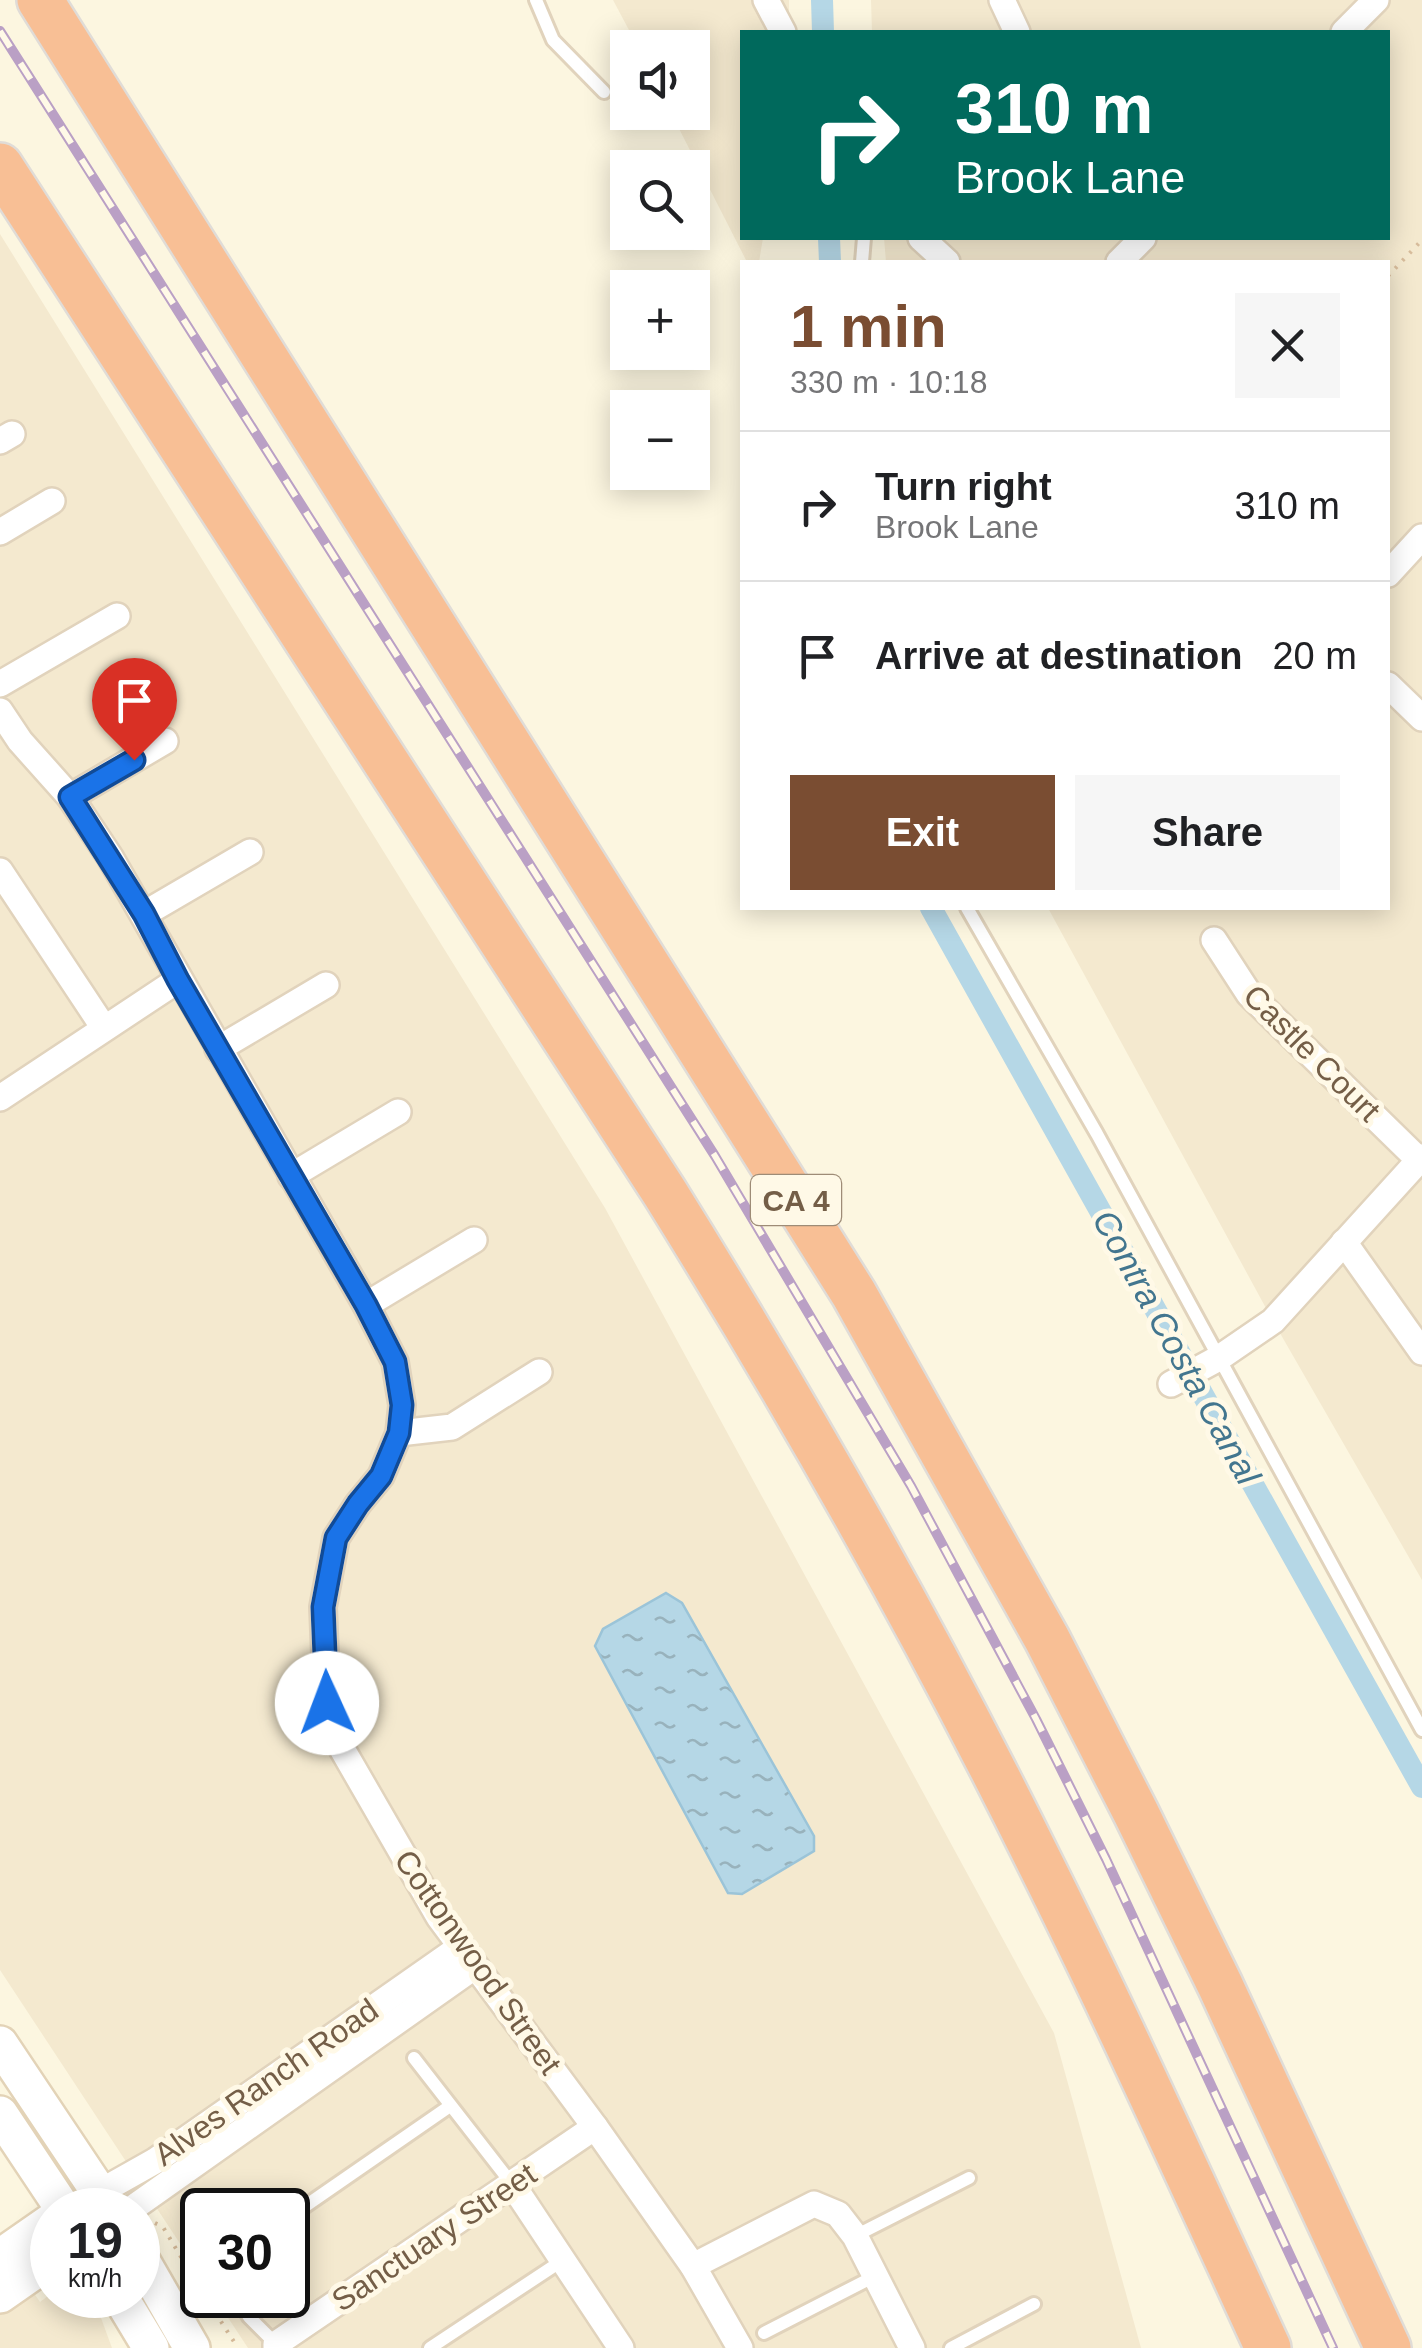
<!DOCTYPE html>
<meta charset="utf-8">
<style>
:root{--surface:#fff;--page:#f6f6f6;--text:#202124;--muted:#757577;--line:#e0e0e0;--accent:#7a4d32}
body{margin:0;font-family:Arial,sans-serif;background:var(--page);color:var(--text);height:100vh;display:flex;flex-direction:column;font-size:38px;white-space:nowrap}
*{box-sizing:border-box;margin:0}
p{font-size:32px;color:var(--muted)}
.icon{flex:none;width:55px;height:55px;fill:none;stroke:currentColor;stroke-width:2;stroke-linecap:round;stroke-linejoin:round}
.map{position:relative;flex:1;overflow:hidden}
.sheet{position:absolute;left:740px;top:260px;width:650px;height:650px;display:flex;flex-direction:column;background:var(--surface);border-radius:0px;box-shadow:0 5px 25px #0003}
.sheet>*{flex:none}
.guide{position:absolute;left:740px;top:30px;width:650px;height:210px;border-radius:0px;box-shadow:0 5px 25px #0003;background:#00695c;color:#fff;overflow:hidden}
.controls{position:absolute;left:610px;top:30px;display:grid;gap:20px}
.controls a{display:grid;place-items:center;width:100px;height:100px;border-radius:0px;background:var(--surface);box-shadow:0 5px 25px #0003;font-size:50px}
.speed{position:absolute;left:30px;top:2188px;display:flex;gap:20px;font-size:50px;font-weight:700;text-align:center}
.speed>*{display:grid;place-content:center;width:130px;height:130px;border-radius:50%;background:var(--surface);box-shadow:0 5px 25px #0003;line-height:1}
.speed small{font-size:25px;font-weight:400}
.speed .limit{border:5px solid #111;border-radius:15px;background:#fff;color:#111}
.pin{position:absolute;display:grid;place-items:center;width:85px;height:85px;color:#fff;margin:-102px -42px;border-radius:50% 50% 50% 0;rotate:-45deg;box-shadow:0 0 10px #0007}
.pin .icon{rotate:45deg}
.me{position:absolute;width:110px;margin:-55px;rotate:358deg;stroke-linejoin:round;filter:drop-shadow(0 0 8px #0008)}
.turn{display:flex;align-items:center;gap:35px;height:210px;padding:0 50px;font-size:45px}
.turn .icon{width:130px;height:130px;stroke-width:2.5}
.turn b{display:block;font-size:70px;line-height:85px}
.round{display:grid;place-items:center;flex:none;width:105px;height:105px;border-radius:0px;background:var(--page)}
.headline{display:flex;align-items:center;justify-content:space-between;height:170px;padding:0 50px}
h1{font-size:60px;font-weight:700;line-height:75px;color:var(--accent)}
.button{display:flex;gap:20px;margin-top:auto;padding:20px 50px}
.button a{flex:1;height:115px;border-radius:0px;background:var(--accent);color:#fff;font-size:40px;font-weight:700;line-height:115px;text-align:center}
.button a+a{background:var(--page);color:var(--text)}
ul{padding:0;list-style:none}
li{display:flex;align-items:center;gap:30px;height:150px;padding:0 50px;border-top:2px solid var(--line)}
li div{flex:1}
li b{display:block;font-size:38px}
li em{font-style:normal}
.map>svg:first-child{display:block}
.residential{fill:#f4e9cf}
.water{fill:url(#water-ripples);stroke:#9bc4d8;stroke-width:2.5}
.lines{fill:none;stroke-linecap:round;stroke-linejoin:round}
.canal{stroke:#b5d7e6;stroke-width:22}
.lane-casing{stroke:#e1d3bc;stroke-width:18}
.street-casing{stroke:#e1d3bc;stroke-width:30}
.secondary-casing{stroke:#e3d3b7;stroke-width:40}
.highway-casing{stroke:#e0dcd7;stroke-width:50}
.path{stroke:#d7bc9b;stroke-width:4;stroke-dasharray:2.5 8;stroke-linecap:butt}
.lane{stroke:#fff;stroke-width:12}
.street{stroke:#fff;stroke-width:25}
.secondary{stroke:#fff;stroke-width:35}
.highway{stroke:#f8bf95;stroke-width:45}
.rail-casing{stroke:#baa0c5;stroke-width:10}
.rail{stroke:#fff9e7;stroke-width:6;stroke-dasharray:19;stroke-linecap:butt}
.route-casing{stroke:#114b97;stroke-width:25}
.route{stroke:#1a73e8;stroke-width:18}
.labels{text-anchor:middle;dominant-baseline:central;stroke-width:10;stroke-linejoin:round;paint-order:stroke}
.shield{fill:#fff9e7;stroke:#9e8c77;stroke-width:2.5}
.shield-label{font-size:30px;font-weight:bold;fill:#745e47}
.street-label{font-size:32px;fill:#745e47;stroke:#fff9e7}
.water-label{font-size:35px;font-style:italic;fill:#43768f;stroke:#fff9e7}
</style>
<div class="map">
<svg width="1422" height="2348" viewBox="0 0 1422 2348">
<defs>
<pattern id="water-ripples" width="26" height="14" patternUnits="userSpaceOnUse" patternTransform="scale(2.5)"><rect width="26" height="14" fill="#b5d7e6"/><path d="M2 4q2-2 4 0t4 0M15 11q2-2 4 0t4 0" fill="none" stroke="#98b2bc"/></pattern>
</defs>
<rect width="100%" height="100%" fill="#fcf6e0"/>
<g class="residential">
<polygon points="613,0 789,0 789,32 742,32 742,238 763,238 759,262 747,262 671,113 692,112 692,48 638,47"/>
<polygon points="871,0 1422,0 1422,1580 1273,1321 1048,908 1388,908 1388,262 886,262 884,238 1388,238 1388,32 872,32"/>
<polygon points="0,234 605,1208 1054,2033 1141,2348 248,2348 213,2295 288,2295 288,2210 202,2210 202,2277 0,1970"/>
<polygon points="0,2244 40,2302 52,2293 89,2295 97,2307 112,2348 0,2348"/>
</g>
<polygon class="water" points="666,1593 682,1603 814,1836 814,1851 742,1894 728,1893 595,1646 603,1629"/>
<g class="lines">
<g class="canal">
<polyline points="822,0 823,32"/>
<polyline points="829,238 830,262"/>
<polyline points="931,908 1422,1787"/>
</g>
<defs>
<g id="lane">
<polyline points="536,0 553,40 604,92"/>
<polyline points="862,262 864,238"/>
<polyline points="967,908 1097,1134 1422,1730"/>
<polyline points="414,2058 512,2184"/>
<polyline points="288,2218 450,2106"/>
<polyline points="855,2236 969,2178"/>
<polyline points="236,2295 249,2317 276,2344"/>
<polyline points="764,2333 875,2276"/>
<polyline points="430,2348 563,2260"/>
<polyline points="951,2348 1034,2304"/>
</g>
<g id="street">
<polyline points="766,0 783,32"/>
<polyline points="1002,0 1017,32"/>
<polyline points="1344,32 1376,0"/>
<polyline points="921,238 947,262"/>
<polyline points="1119,262 1143,238"/>
<polyline points="0,441 12,434"/>
<polyline points="0,532 52,501"/>
<polyline points="1388,574 1422,537"/>
<polyline points="0,684 117,616"/>
<polyline points="1388,685 1422,718"/>
<polyline points="0,711 20,741 70,797 110,857 366,1305 395,1362 402,1405 399,1433 381,1476 358,1504 336,1538 323,1607 327,1703 341,1747 439,1917 595,2127 693,2266 740,2348"/>
<polyline points="70,797 165,741"/>
<polyline points="0,871 104,1028"/>
<polyline points="144,914 250,852"/>
<polyline points="1214,940 1249,994 1419,1160"/>
<polyline points="218,1049 326,985"/>
<polyline points="0,1098 178,980"/>
<polyline points="291,1176 398,1112"/>
<polyline points="1344,1242 1422,1352"/>
<polyline points="366,1305 474,1240"/>
<polyline points="1171,1384 1219,1358 1273,1321 1422,1157"/>
<polyline points="399,1433 452,1427 539,1372"/>
<polyline points="512,2184 621,2348"/>
<polyline points="100,2192 155,2161 459,1948"/>
<polyline points="130,2210 474,1967"/>
<polyline points="693,2266 814,2204 838,2214 855,2236 912,2348"/>
<polyline points="276,2348 276,2344 595,2127"/>
</g>
<g id="secondary">
<polyline points="0,2044 111,2210"/>
<polyline points="0,2114 64,2210"/>
<polyline points="138,2254 192,2348"/>
<polyline points="0,2257 52,2221"/>
<polyline points="0,2295 52,2259"/>
<polyline points="119,2295 151,2348"/>
</g>
<g id="highway">
<polyline points="40,0 854,1294 1047,1639 1136,1813 1220,1985 1388,2348"/>
<path d="M0,166L665,1193C800,1410 926,1632 1039,1861C1119,2021 1193,2185 1268,2348"/>
</g>
</defs>
<use href="#lane" class="lane-casing"/>
<use href="#street" class="street-casing"/>
<use href="#secondary" class="secondary-casing"/>
<use href="#highway" class="highway-casing"/>
<g class="path">
<polyline points="1388,276 1422,240"/>
<polyline points="155,2223 163,2227 202,2292"/>
<polyline points="204,2295 238,2348"/>
</g>
<use href="#lane" class="lane"/>
<use href="#street" class="street"/>
<use href="#secondary" class="secondary"/>
<use href="#highway" class="highway"/>
<defs>
<polyline id="rail" points="0,31 715,1156 911,1486 1036,1719 1106,1859 1333,2348"/>
</defs>
<use href="#rail" class="rail-casing"/>
<use href="#rail" class="rail"/>
</g>
<g class="lines">
<defs>
<polyline id="route" points="134,760 70,797 144,914 178,980 366,1305 395,1362 402,1405 399,1433 381,1476 358,1504 336,1538 323,1607 327,1703"/>
</defs>
<use href="#route" class="route-casing"/>
<use href="#route" class="route"/>
</g>
<g class="labels">
<rect class="shield" x="751" y="1175" width="90" height="50" rx="8"/>
<g class="shield-label">
<text x="796" y="1200">CA 4</text>
</g>
<g class="street-label">
<text transform="translate(1312 1053) rotate(45)">Castle Court</text>
<text transform="translate(478 1962) rotate(55)">Cottonwood Street</text>
<text transform="translate(266 2082) rotate(-35)">Alves Ranch Road</text>
<text transform="translate(434 2237) rotate(-34)">Sanctuary Street</text>
</g>
<g class="water-label">
<text transform="translate(1177 1347) rotate(61)">Contra Costa Canal</text>
</g>
</g>
</svg>
<div class="controls">
<a><svg class="icon" aria-label="sound" viewBox="0 0 24 24"><path d="M4 9h4l5-4v14l-5-4H4zM17 9q2 3 0 6"/></svg></a>
<a><svg class="icon" aria-label="search" viewBox="0 0 24 24"><circle cx="10" cy="10" r="6"/><path d="M15 15l6 6"/></svg></a>
<a>+</a>
<a>−</a>
</div>
<div class="speed"><div>19<small>km/h</small></div><div class="limit">30</div></div>
<div class="pin" style="left:134px;top:760px;background:#d93025"><svg class="icon" aria-label="arrive" viewBox="0 0 24 24"><path d="M6 21V4h12l-3 4 3 4H6"/></svg></div>
<svg class="me" style="left:327px;top:1703px" viewBox="-20 -20 40 40"><circle r="19" fill="#fff"/><path d="M0-13L10 11 0 6-10 11z" fill="#1a73e8"/></svg>
<div class="guide">
<div class="turn"><svg class="icon" aria-label="right" viewBox="0 0 24 24"><path d="M7 20v-9h11M14 6l5 5-5 5"/></svg><div><b>310 m</b>Brook Lane</div></div>
</div>
<section class="sheet">
<div class="headline"><div><h1>1 min</h1><p>330 m · 10:18</p></div><a class="round"><svg class="icon" aria-label="close" viewBox="0 0 24 24"><path d="M6 6l12 12M18 6L6 18"/></svg></a></div>
<ul>
<li><svg class="icon" aria-label="right" viewBox="0 0 24 24"><path d="M7 20v-9h11M14 6l5 5-5 5"/></svg><div><b>Turn right</b><p>Brook Lane</p></div><em>310 m</em></li>
<li><svg class="icon" aria-label="arrive" viewBox="0 0 24 24"><path d="M6 21V4h12l-3 4 3 4H6"/></svg><div><b>Arrive at destination</b></div><em>20 m</em></li>
</ul>
<div class="button"><a>Exit</a><a>Share</a></div>
</section>
</div>
